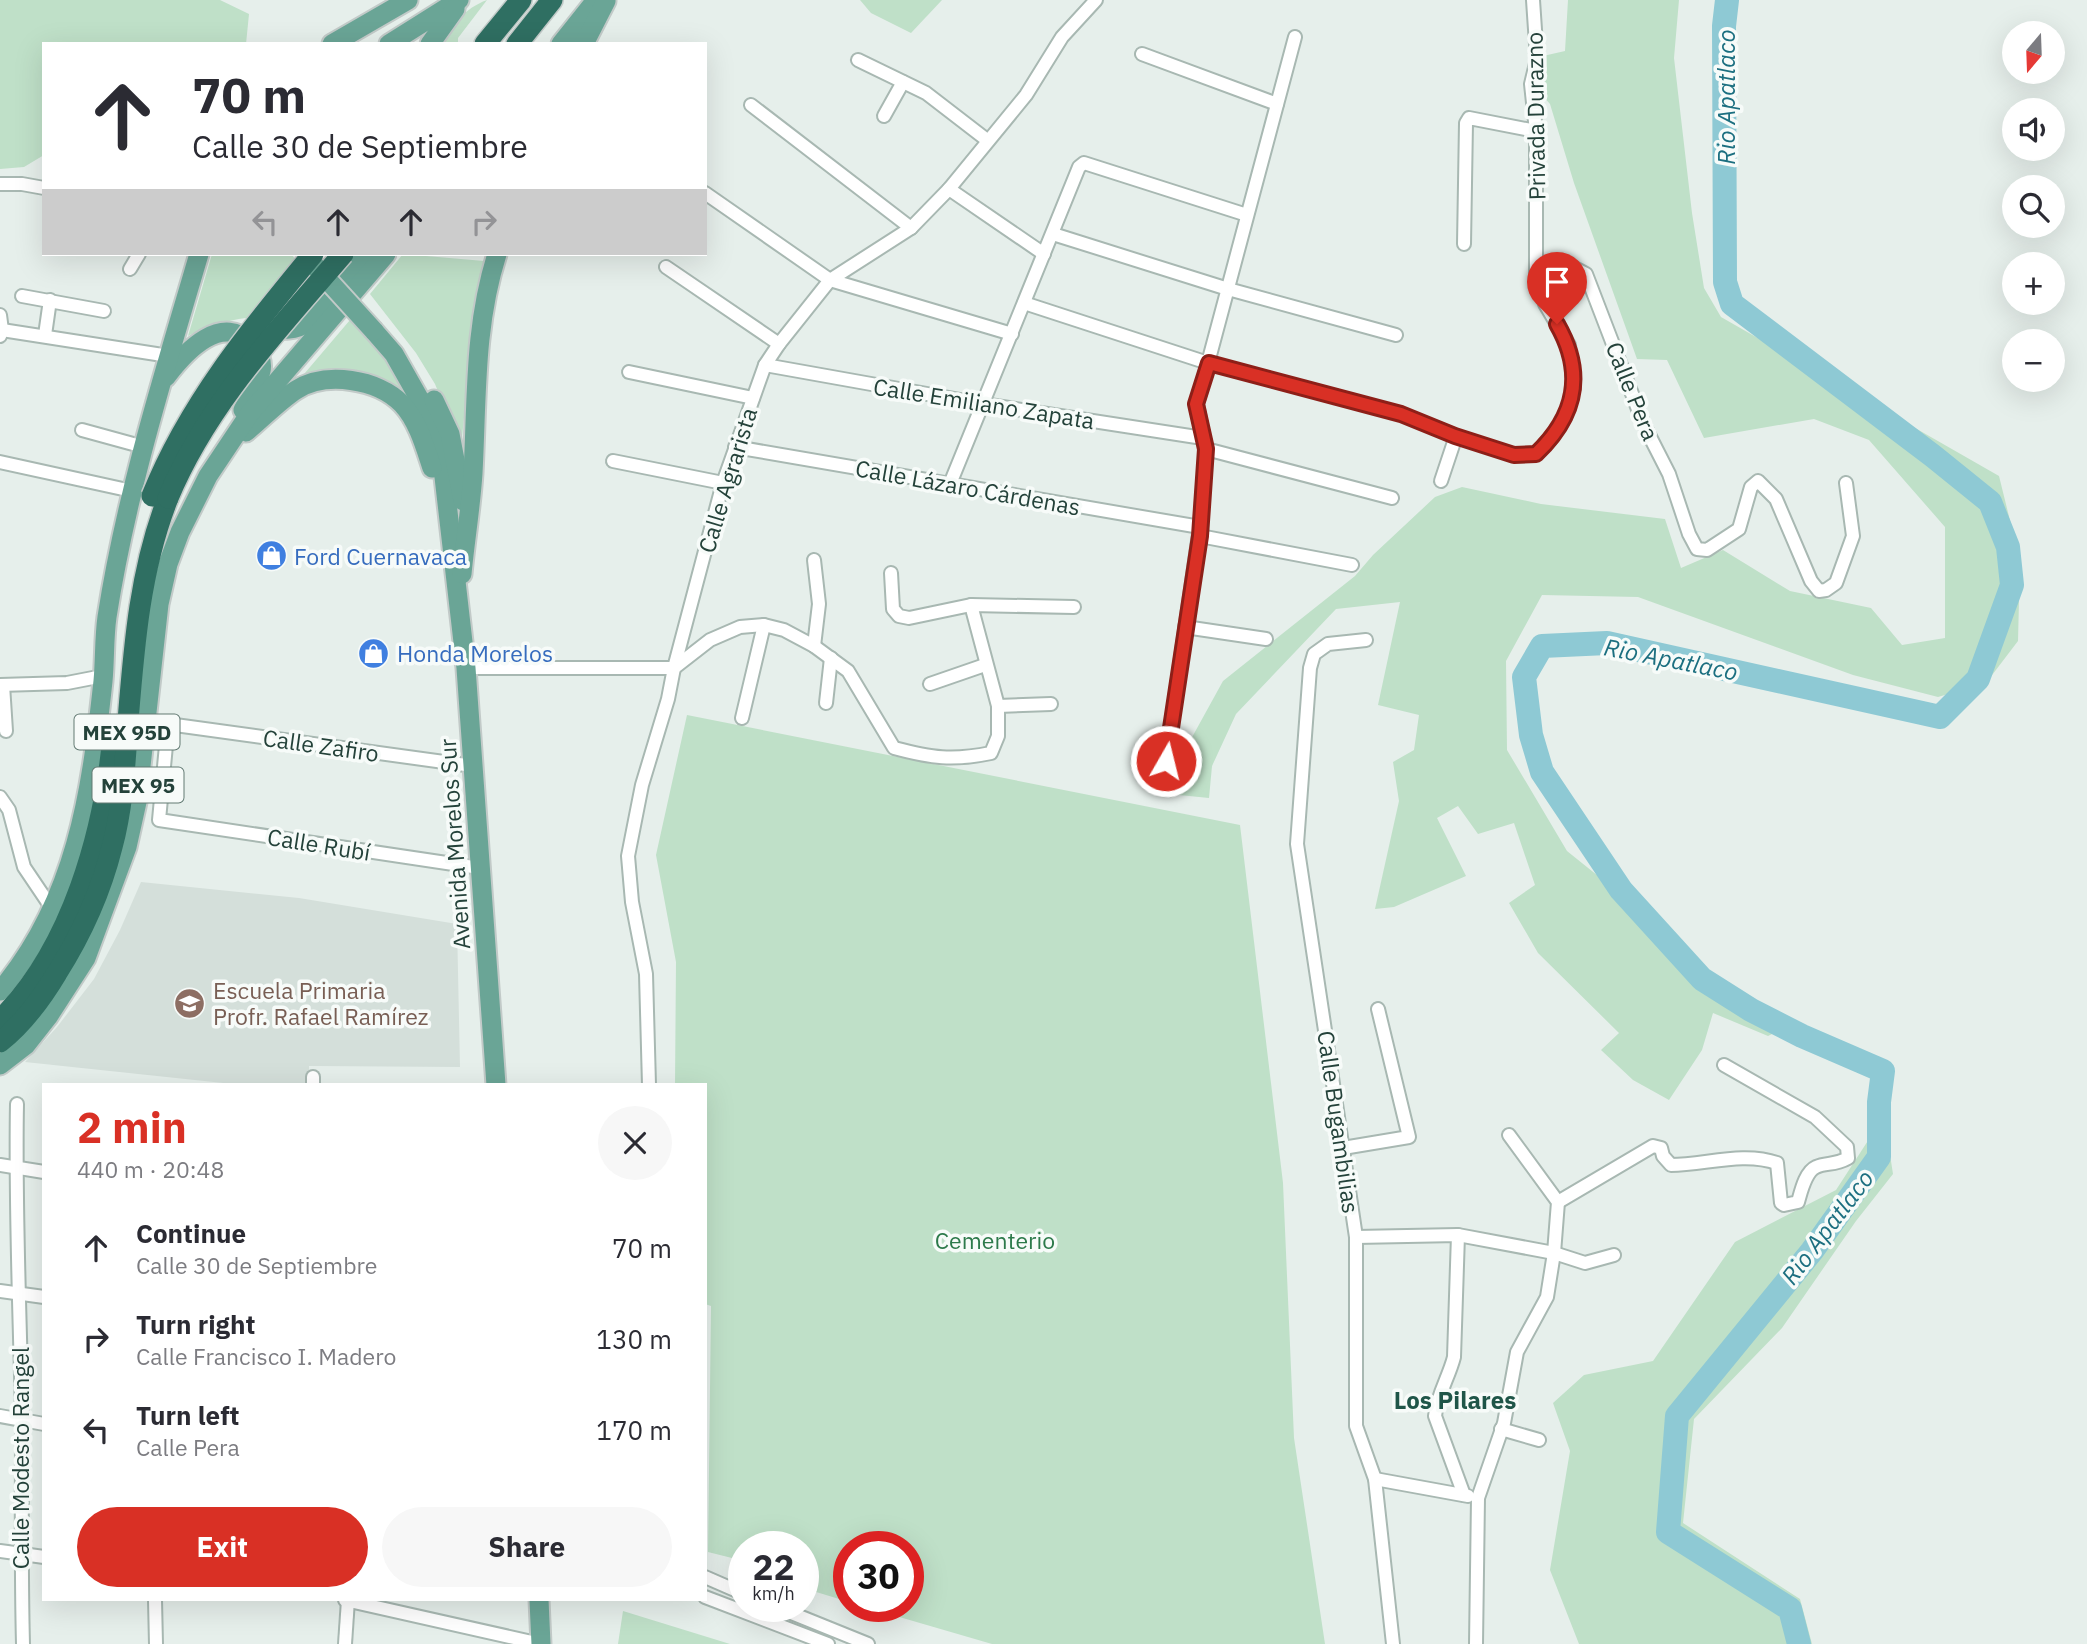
<!DOCTYPE html>
<meta charset="utf-8">
<style>
:root{--surface:#fff;--page:#f7f7f7;--text:#2b2b33;--muted:#7c7c81;--accent:#d93025}
body{margin:0;font-family:"IBM Plex Sans",sans-serif;background:var(--page);color:var(--text);height:100vh;display:flex;flex-direction:column;font-size:26px;white-space:nowrap}
*{box-sizing:border-box;margin:0}
p{font-size:23px;color:var(--muted)}
.icon{flex:none;width:38px;height:38px;fill:none;stroke:currentColor;stroke-width:2;stroke-linecap:round;stroke-linejoin:round}
.map{position:relative;flex:1;overflow:hidden}
.details{position:absolute;left:42px;top:1083px;width:665px;height:518px;display:flex;flex-direction:column;background:var(--surface);border-radius:0px;box-shadow:0 7px 28px #0002}
.details>*{flex:none}
.top-card{position:absolute;left:42px;top:42px;width:665px;height:214px;border-radius:0px;box-shadow:0 7px 28px #0002;background:#fff;color:var(--text);overflow:hidden}
.needle{width:46px;rotate:199deg}
.tools{position:absolute;left:2002px;top:21px;display:grid;gap:14px}
.tools a{display:grid;place-items:center;width:63px;height:63px;border-radius:50%;background:var(--surface);box-shadow:0 7px 28px #0002;font-size:35px}
.speed{position:absolute;left:728px;top:1531px;display:flex;gap:14px;font-size:35px;font-weight:700;text-align:center}
.speed>*{display:grid;place-content:center;width:91px;height:91px;border-radius:50%;background:var(--surface);box-shadow:0 7px 28px #0002;line-height:1}
.speed small{font-size:18px;font-weight:400}
.speed .limit{border:10px solid #d22;background:#fff;color:#111}
.pin{position:absolute;display:grid;place-items:center;width:60px;height:60px;color:#fff;margin:-72px -30px;border-radius:50% 50% 50% 0;rotate:-45deg;box-shadow:0 0 7px #0007}
.pin .icon{rotate:45deg}
.me{position:absolute;width:77px;margin:-38px;rotate:8deg;stroke-linejoin:round;filter:drop-shadow(0 0 5px #0008)}
.turn{display:flex;align-items:center;gap:24px;height:147px;padding:0 35px;font-size:32px}
.turn .icon{width:91px;height:91px;stroke-width:2.5}
.turn b{display:block;font-size:49px;line-height:60px}
.lanes{display:flex;align-items:center;height:66px;padding:0 35px;background:#0003;justify-content:center;gap:35px;direction:ltr}
.lanes .off{opacity:.35}
.round{display:grid;place-items:center;flex:none;width:74px;height:74px;border-radius:37px;background:var(--page)}
.summary{display:flex;align-items:center;justify-content:space-between;height:119px;padding:0 35px}
h1{font-size:42px;font-weight:700;line-height:52px;color:var(--accent)}
.button{display:flex;gap:14px;margin-top:auto;padding:14px 35px}
.button a{flex:1;height:80px;border-radius:42px;background:var(--accent);color:#fff;font-size:28px;font-weight:700;line-height:80px;text-align:center}
.button a+a{background:var(--page);color:var(--text)}
ul{padding:0;list-style:none}
li{display:flex;align-items:center;gap:21px;height:91px;padding:0 35px}
li div{flex:1}
li b{display:block;font-size:26px}
li em{font-style:normal}
.map>svg:first-child{display:block}
.built{fill:#d4dfda}
.green{fill:#bfe0c8}
.lines{fill:none;stroke-linecap:round;stroke-linejoin:round}
.river{stroke:#8ec9d4;stroke-width:24}
.street-casing{stroke:#a8b8b2;stroke-width:16}
.primary-casing{stroke:#c2cac8;stroke-width:23}
.highway-casing{stroke:#c2cac8;stroke-width:24}
.street{stroke:#fff;stroke-width:12}
.primary{stroke:#6aa596;stroke-width:19}
.highway{stroke:#2f6f62;stroke-width:21}
.primary-bridge-casing{stroke:#c2cac8;stroke-width:23;stroke-linecap:butt}
.highway-bridge-casing{stroke:#c2cac8;stroke-width:24;stroke-linecap:butt}
.primary-bridge{stroke:#6aa596;stroke-width:19}
.highway-bridge{stroke:#2f6f62;stroke-width:21}
.route-casing{stroke:#8d1f18;stroke-width:18}
.route{stroke:#d93025;stroke-width:12}
.labels{text-anchor:middle;dominant-baseline:central;stroke-width:7;stroke-linejoin:round;paint-order:stroke}
.shield{fill:#f7fbf9;stroke:#637a73;stroke-width:2}
.shield-label{font-size:21px;font-weight:bold;fill:#24423a}
.street-label{font-size:23px;fill:#24423a;stroke:#f7fbf9}
.shop-label{font-size:23px;fill:#366cbe;stroke:#f7fbf9;text-anchor:start}
.education-label{font-size:23px;fill:#785e54;stroke:#f7fbf9;text-anchor:start}
.park-label{font-size:23px;fill:#2d7a4b;stroke:#f7fbf9}
.water-label{font-size:24px;font-style:italic;fill:#1c6f80;stroke:#f7fbf9}
.neighbourhood-label{font-size:24px;font-weight:bold;fill:#1f5548;stroke:#f7fbf9}
</style>
<div class="map">
<svg width="2087" height="1644" viewBox="0 0 2087 1644">
<rect width="100%" height="100%" fill="#e6efeb"/>
<polygon class="built" points="141,882 299,898 457,924 460,1067 309,1066 309,1085 242,1085 25,1062 57,1027 94,979 120,930"/>
<g class="green">
<polygon points="0,0 220,0 249,14 246,44 44,44 44,155 24,167 0,169"/>
<path d="M487,0L458,38V44H438C452,25 465,8 487,0Z"/>
<polygon points="860,0 942,0 911,33 871,13"/>
<polygon points="1568,0 1679,0 1674,58 1692,213 1704,288 1721,317 1999,476 2020,561 2018,641 1986,683 1938,697 1853,675 1638,597 1542,595 1506,661 1507,750 1567,851 1623,896 1764,1022 1778,1031 1768,1036 1713,1013 1702,1050 1669,1100 1633,1080 1601,1050 1619,1033 1538,953 1509,903 1535,885 1514,823 1478,834 1458,806 1437,818 1466,876 1394,907 1375,909 1399,801 1393,762 1414,750 1419,715 1378,705 1400,602 1336,609 1236,714 1212,766 1209,798 1169,794 1174,770 1223,681 1355,576 1373,555 1435,497 1462,487 1541,504 1665,519 1681,568 1723,550 1790,591 1871,608 1902,645 1945,638 1945,527 1869,440 1814,419 1704,438 1667,360 1637,359 1574,183 1550,104 1543,96 1543,56 1565,51"/>
<path d="M212,254H291L323,291L304,314C262,316 226,316 188,336Z"/>
<polygon points="403,254 484,261 473,327 461,448 435,384 416,353 370,294"/>
<polygon points="350,320 396,372 414,404 397,389 299,380"/>
<polygon points="687,715 1240,825 1283,1183 1294,1438 1325,1644 992,1644 865,1607 908,1606 908,1547 849,1547 849,1602 803,1588 803,1547 744,1547 744,1561 708,1552 711,1306 705,1304 705,1085 675,1085 676,962 656,855"/>
<polygon points="1884,1116 1893,1174 1856,1221 1782,1328 1694,1419 1683,1523 1800,1599 1812,1644 1579,1644 1550,1570 1570,1451 1553,1403 1584,1375 1653,1361 1735,1242 1836,1190"/>
<polygon points="623,1611 730,1644 618,1644"/>
</g>
<g class="lines">
<polyline class="river" points="1727,0 1724,26 1725,282 1732,304 1933,456 1990,502 2008,547 2012,585 1978,679 1940,717 1607,643 1542,646 1524,677 1531,735 1542,772 1621,890 1702,979 1751,1010 1802,1036 1883,1071 1879,1102 1879,1157 1812,1251 1677,1416 1668,1532 1790,1609 1799,1644"/>
<defs>
<g id="street">
<polyline points="1142,54 1277,104"/>
<polyline points="858,60 926,93 987,140"/>
<polyline points="751,105 911,228"/>
<polyline points="884,116 903,82"/>
<polyline points="0,184 22,184 44,188"/>
<polyline points="949,189 1044,254"/>
<polyline points="705,193 830,280 1012,334"/>
<polyline points="1053,234 1228,289 1396,335"/>
<polyline points="1464,244 1466,123 1469,118 1536,131"/>
<polyline points="666,267 779,344"/>
<polyline points="130,269 139,254"/>
<path d="M1536,275C1560,261 1562,261 1586,274L1644,425L1669,474L1689,534L1697,549L1707,550L1739,529L1751,487L1758,481L1776,499L1811,581L1819,591L1826,590L1836,583L1853,536L1846,483"/>
<polyline points="22,296 104,311"/>
<polyline points="1024,303 1208,363 1401,414 1456,436 1514,455 1536,454 1551,439 1565,417 1574,387 1569,345 1545,304 1536,275 1536,131 1531,84 1537,59 1533,0"/>
<polyline points="0,315 2,330 0,336"/>
<polyline points="2,330 169,356"/>
<polyline points="45,335 50,300"/>
<polyline points="765,365 983,404 1203,438"/>
<polyline points="629,372 753,398"/>
<polyline points="82,430 144,447"/>
<polyline points="735,447 1200,527"/>
<polyline points="1206,449 1392,498"/>
<polyline points="613,461 723,483"/>
<polyline points="0,462 132,491"/>
<polyline points="1441,481 1456,436"/>
<polyline points="950,484 1079,167 1084,163 1247,215"/>
<polyline points="1200,536 1352,565"/>
<polyline points="891,573 893,609 899,616 909,618 971,605 1074,607"/>
<polyline points="1185,627 1266,639"/>
<polyline points="1366,640 1328,644 1314,654 1310,668 1297,844 1356,1237 1356,1426 1375,1479 1393,1644"/>
<polyline points="814,646 819,604 814,560"/>
<path d="M466,668H674L710,640L740,627L764,625L784,630L814,646L848,671L894,748C932,758 952,761 991,753L998,736V706L971,605"/>
<polyline points="930,684 985,665"/>
<polyline points="0,685 67,683 103,676"/>
<polyline points="3,685 6,731"/>
<polyline points="826,703 831,658"/>
<polyline points="998,706 1051,704"/>
<polyline points="742,718 764,625"/>
<polyline points="1166,761 1200,527 1206,449 1197,404 1295,37"/>
<polyline points="473,766 168,724 159,820 480,868"/>
<polyline points="0,797 9,810 24,867 53,910"/>
<polyline points="313,1077 313,1085"/>
<polyline points="649,1085 646,974 632,902 628,856 642,785 668,699 674,668 723,483 765,365 779,344 830,280 911,228 949,189 1026,95 1062,37 1096,0"/>
<path d="M17,1104C15,1209 20,1314 22,1419C22,1494 21,1569 23,1644"/>
<polyline points="1343,1148 1409,1137 1378,1009"/>
<polyline points="0,1165 44,1172"/>
<path d="M1558,1202L1653,1146L1661,1148L1663,1156L1671,1165C1705,1165 1743,1151 1777,1163L1781,1203L1784,1205L1798,1202C1801,1192 1805,1172 1816,1167C1826,1162 1834,1166 1848,1158L1847,1147L1815,1117L1724,1065"/>
<path d="M1458,1235L1454,1357C1449,1377 1437,1395 1435,1416L1464,1495"/>
<polyline points="1356,1237 1458,1235 1554,1253 1585,1263 1614,1255"/>
<polyline points="0,1291 44,1297"/>
<polyline points="0,1416 44,1424"/>
<polyline points="1501,1429 1539,1440"/>
<polyline points="1375,1479 1468,1496"/>
<polyline points="0,1551 44,1557"/>
<polyline points="705,1577 744,1594"/>
<polyline points="705,1597 828,1644"/>
<polyline points="155,1600 156,1644"/>
<polyline points="345,1600 541,1644"/>
<polyline points="774,1606 868,1644"/>
<polyline points="345,1644 348,1600"/>
<polyline points="1476,1644 1478,1498 1504,1423 1517,1352 1547,1297 1554,1253 1558,1202 1509,1135"/>
</g>
<g id="primary">
<polyline points="332,44 408,0"/>
<polyline points="389,44 459,0"/>
<polyline points="430,44 455,9"/>
<polyline points="561,44 596,0"/>
<polyline points="584,44 606,1"/>
<path d="M268,328C284,330 294,331 309,322L365,254"/>
<polyline points="374,331 394,354 420,400 437,440 444,477 466,668 496,1085"/>
<path d="M166,377C185,352 223,310 253,346C259,352 263,362 261,371C258,384 249,398 243,410"/>
<polyline points="434,400 450,434 463,501"/>
<path d="M246,432C263,418 279,401 296,390C326,371 378,379 402,404C418,421 425,447 432,468"/>
<path d="M462,574C465,541 471,506 473,473C477,398 474,326 497,254"/>
<path d="M0,991C76,901 91,794 103,681C105,660 104,638 107,617C126,494 164,373 199,254"/>
<polyline points="0,1065 26,1045 48,1017 86,958 127,847 137,802 159,604 168,564 180,532 208,476 250,413 386,254"/>
<polyline points="539,1600 541,1644"/>
</g>
<g id="highway">
<polyline points="485,44 521,0"/>
<polyline points="517,44 552,0"/>
<path d="M0,1020C72,949 104,833 113,736"/>
<path d="M0,1042C23,1024 42,998 57,973C81,935 101,891 112,847C123,807 125,763 128,721C134,646 140,569 168,498"/>
</g>
</defs>
<use href="#street" class="street-casing"/>
<use href="#primary" class="primary-casing"/>
<use href="#highway" class="highway-casing"/>
<use href="#street" class="street"/>
<use href="#primary" class="primary"/>
<use href="#highway" class="highway"/>
<defs>
<polyline id="primary-bridge" points="314,265 374,331"/>
<g id="highway-bridge">
<path d="M152,496C189,404 250,330 313,254"/>
<path d="M168,498C207,404 278,330 343,254"/>
</g>
</defs>
<use href="#primary-bridge" class="primary-bridge-casing"/>
<use href="#highway-bridge" class="highway-bridge-casing"/>
<use href="#primary-bridge" class="primary-bridge"/>
<use href="#highway-bridge" class="highway-bridge"/>
</g>
<g class="lines">
<defs>
<path id="route" d="M1166,761L1200,536L1206,449L1196,404L1209,363L1401,414L1455,436L1514,455L1536,454C1576,416 1585,373 1557,324"/>
</defs>
<use href="#route" class="route-casing"/>
<use href="#route" class="route"/>
</g>
<defs>
<symbol id="shop-disc" viewBox="-11 -11 22 22"><circle r="9.5" fill="#3f7fe0" stroke="#f7fbf9"/><path d="M-5-2.5h2.3a2.7 3.5 0 0 1 5.4 0H5L5.5 6h-11ZM-1.5-2.5h3a1.5 2.3 0 0 0-3 0Z" fill="#fff"/></symbol>
<symbol id="school-disc" viewBox="-11 -11 22 22"><circle r="9.5" fill="#8d6e63" stroke="#f7fbf9"/><path d="M0-5L7-2L0 1L-7-2ZM-4 1L0 2.5L4 1V4Q0 6-4 4Z" fill="#fff"/></symbol>
</defs>
<g fill-rule="evenodd">
<use href="#shop-disc" x="254" y="538" width="35" height="35"/>
<use href="#shop-disc" x="356" y="636" width="35" height="35"/>
<use href="#school-disc" x="172" y="986" width="35" height="35"/>
</g>
<g class="labels">
<g class="shield">
<rect x="74.5" y="714.5" width="105" height="35" rx="5"/>
<rect x="92.5" y="767.5" width="91" height="35" rx="5"/>
</g>
<g class="shield-label">
<text x="127" y="732">MEX 95D</text>
<text x="138" y="785">MEX 95</text>
</g>
<g class="street-label">
<text transform="translate(1535 116) rotate(-91)">Privada Durazno</text>
<text transform="translate(1633 391) rotate(68)">Calle Pera</text>
<text transform="translate(984 403) rotate(9)">Calle Emiliano Zapata</text>
<text transform="translate(727 480) rotate(-73)">Calle Agrarista</text>
<text transform="translate(968 487) rotate(10)">Calle Lázaro Cárdenas</text>
<text transform="translate(321 745) rotate(8)">Calle Zafiro</text>
<text transform="translate(319 844) rotate(9)">Calle Rubí</text>
<text transform="translate(454 844) rotate(-94)">Avenida Morelos Sur</text>
<text transform="translate(1339 1122) rotate(82)">Calle Bugambilias</text>
<text transform="translate(20 1458) rotate(-90)">Calle Modesto Rangel</text>
</g>
<g class="shop-label">
<text x="294" y="556">Ford Cuernavaca</text>
<text x="397" y="653">Honda Morelos</text>
</g>
<g class="education-label">
<text x="213" y="990">Escuela Primaria<tspan x="213" dy="26">Profr. Rafael Ramírez</tspan></text>
</g>
<g class="park-label">
<text x="995" y="1240">Cementerio</text>
</g>
<g class="water-label">
<text transform="translate(1726 97) rotate(-90)">Rio Apatlaco</text>
<text transform="translate(1671 659) rotate(11)">Rio Apatlaco</text>
<text transform="translate(1827 1227) rotate(-53)">Rio Apatlaco</text>
</g>
<g class="neighbourhood-label">
<text x="1455" y="1400">Los Pilares</text>
</g>
</g>
</svg>
<div class="tools">
<a><svg class="needle" viewBox="-14 -14 28 28"><path d="M0-13l5 13h-10z" fill="#e53935"/><path d="M0 13l5-13h-10z" fill="#7c7c81"/></svg></a>
<a><svg class="icon" aria-label="sound" viewBox="0 0 24 24"><path d="M4 9h4l5-4v14l-5-4H4zM17 9q2 3 0 6"/></svg></a>
<a><svg class="icon" aria-label="search" viewBox="0 0 24 24"><circle cx="10" cy="10" r="6"/><path d="M15 15l6 6"/></svg></a>
<a>+</a>
<a>−</a>
</div>
<div class="speed"><div>22<small>km/h</small></div><div class="limit">30</div></div>
<div class="pin" style="left:1557px;top:324px;background:#d93025"><svg class="icon" aria-label="arrive" viewBox="0 0 24 24"><path d="M6 21V4h12l-3 4 3 4H6"/></svg></div>
<svg class="me" style="left:1166px;top:761px" viewBox="-20 -20 40 40"><circle r="17" fill="#d93025" stroke="#fff" stroke-width="3"/><path d="M0-11L8 9 0 5-8 9z" fill="#fff"/></svg>
<div class="top-card">
<div class="turn"><svg class="icon" aria-label="ahead" viewBox="0 0 24 24"><path d="M12 20V5M6 11l6-6 6 6"/></svg><div><b>70 m</b>Calle 30 de Septiembre</div></div>
<div class="lanes"><svg class="icon off" aria-label="left" viewBox="0 0 24 24"><path d="M17 20v-9H6M10 6l-5 5 5 5"/></svg><svg class="icon" aria-label="ahead" viewBox="0 0 24 24"><path d="M12 20V5M6 11l6-6 6 6"/></svg><svg class="icon" aria-label="ahead" viewBox="0 0 24 24"><path d="M12 20V5M6 11l6-6 6 6"/></svg><svg class="icon off" aria-label="right" viewBox="0 0 24 24"><path d="M7 20v-9h11M14 6l5 5-5 5"/></svg></div>
</div>
<section class="details">
<div class="summary"><div><h1>2 min</h1><p>440 m · 20:48</p></div><a class="round"><svg class="icon" aria-label="close" viewBox="0 0 24 24"><path d="M6 6l12 12M18 6L6 18"/></svg></a></div>
<ul>
<li><svg class="icon" aria-label="ahead" viewBox="0 0 24 24"><path d="M12 20V5M6 11l6-6 6 6"/></svg><div><b>Continue</b><p>Calle 30 de Septiembre</p></div><em>70 m</em></li>
<li><svg class="icon" aria-label="right" viewBox="0 0 24 24"><path d="M7 20v-9h11M14 6l5 5-5 5"/></svg><div><b>Turn right</b><p>Calle Francisco I. Madero</p></div><em>130 m</em></li>
<li><svg class="icon" aria-label="left" viewBox="0 0 24 24"><path d="M17 20v-9H6M10 6l-5 5 5 5"/></svg><div><b>Turn left</b><p>Calle Pera</p></div><em>170 m</em></li>
</ul>
<div class="button"><a>Exit</a><a>Share</a></div>
</section>
</div>
